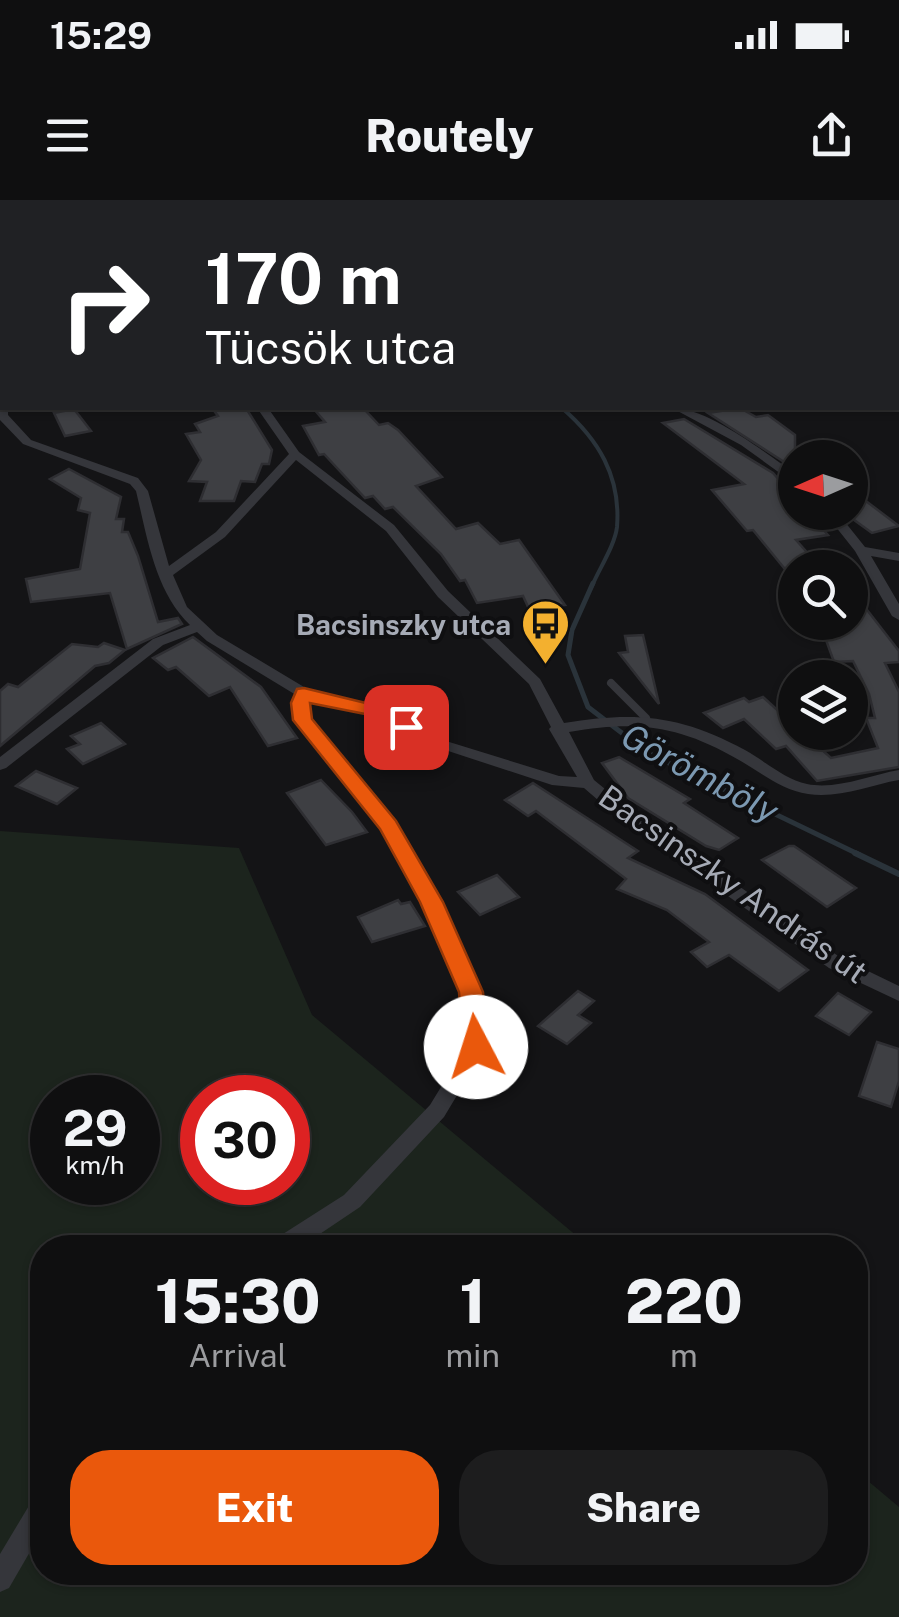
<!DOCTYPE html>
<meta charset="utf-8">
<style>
:root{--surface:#0f0f10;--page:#1d1d1e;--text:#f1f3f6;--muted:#9b9c9f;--line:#2f2f30;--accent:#ea580c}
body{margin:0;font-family:"Public Sans",sans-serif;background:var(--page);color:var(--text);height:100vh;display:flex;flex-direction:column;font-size:38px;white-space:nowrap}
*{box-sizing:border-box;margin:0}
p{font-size:32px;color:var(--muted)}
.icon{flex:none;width:55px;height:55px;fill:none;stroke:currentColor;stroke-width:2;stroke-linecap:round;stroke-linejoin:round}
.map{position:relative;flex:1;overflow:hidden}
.sheet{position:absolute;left:30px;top:1035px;width:838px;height:350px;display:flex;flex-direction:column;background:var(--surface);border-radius:40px;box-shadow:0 2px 8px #0004,0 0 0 2px var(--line)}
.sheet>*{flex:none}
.banner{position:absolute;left:0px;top:0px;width:900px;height:210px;box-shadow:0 2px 8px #0004,0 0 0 2px var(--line);background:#202124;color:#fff;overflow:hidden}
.needle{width:65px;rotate:267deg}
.tools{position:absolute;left:778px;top:240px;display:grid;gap:20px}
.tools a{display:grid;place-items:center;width:90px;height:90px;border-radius:50%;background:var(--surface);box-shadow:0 2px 8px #0004,0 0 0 2px var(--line);font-size:50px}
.speed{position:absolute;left:30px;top:875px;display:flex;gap:20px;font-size:50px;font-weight:700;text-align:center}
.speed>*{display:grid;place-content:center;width:130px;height:130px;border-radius:50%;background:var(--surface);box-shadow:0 2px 8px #0004,0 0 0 2px var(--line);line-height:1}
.speed small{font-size:25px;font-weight:400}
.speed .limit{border:15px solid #d22;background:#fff;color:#111}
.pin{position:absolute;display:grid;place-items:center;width:85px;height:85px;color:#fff;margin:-42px;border-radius:20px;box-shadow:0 5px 15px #0006}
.me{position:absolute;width:110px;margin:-55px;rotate:355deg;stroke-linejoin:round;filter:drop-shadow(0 0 8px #0008)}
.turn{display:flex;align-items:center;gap:35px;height:210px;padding:0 40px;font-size:45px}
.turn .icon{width:130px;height:130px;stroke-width:2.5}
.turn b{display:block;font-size:70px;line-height:85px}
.eta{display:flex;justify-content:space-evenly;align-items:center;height:170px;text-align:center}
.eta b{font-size:60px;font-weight:800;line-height:70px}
.button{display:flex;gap:20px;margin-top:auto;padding:20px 40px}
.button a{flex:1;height:115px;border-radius:40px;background:var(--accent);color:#fff;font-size:40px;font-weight:800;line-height:115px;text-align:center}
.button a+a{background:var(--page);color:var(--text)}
.status{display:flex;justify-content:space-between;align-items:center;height:70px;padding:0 50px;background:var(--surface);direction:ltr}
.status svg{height:28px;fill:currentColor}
header{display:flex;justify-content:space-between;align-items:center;height:130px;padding:0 40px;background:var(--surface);font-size:45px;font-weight:800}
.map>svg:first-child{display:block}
.green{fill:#1c241d;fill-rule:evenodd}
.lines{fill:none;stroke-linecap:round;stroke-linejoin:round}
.stream-far2{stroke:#2a333a;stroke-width:4}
.stream-far1{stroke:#2a333a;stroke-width:5}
.stream{stroke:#2a333a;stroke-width:6}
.building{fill:#3e3f43;stroke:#2e2e32;stroke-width:2.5}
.service{stroke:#35363b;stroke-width:8}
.minor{fill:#35363b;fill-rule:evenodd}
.route{fill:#ea580c;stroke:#983908;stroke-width:2.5}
.labels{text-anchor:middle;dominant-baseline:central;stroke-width:8;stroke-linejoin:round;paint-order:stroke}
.far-poi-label{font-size:28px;font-weight:bold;fill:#a6abb6;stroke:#0f0f11;text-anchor:end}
.street-label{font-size:32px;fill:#a6abb6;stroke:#0f0f11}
.water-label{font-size:35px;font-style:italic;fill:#7c99b2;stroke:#0f0f11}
</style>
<div class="status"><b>15:29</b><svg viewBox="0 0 49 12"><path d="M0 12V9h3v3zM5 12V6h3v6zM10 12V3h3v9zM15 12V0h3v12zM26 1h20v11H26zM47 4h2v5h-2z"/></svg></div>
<header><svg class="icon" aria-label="menu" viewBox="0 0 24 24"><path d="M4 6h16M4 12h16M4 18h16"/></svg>Routely<svg class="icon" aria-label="share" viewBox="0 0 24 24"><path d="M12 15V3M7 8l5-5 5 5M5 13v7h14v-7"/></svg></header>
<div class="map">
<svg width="899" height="1417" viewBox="0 0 899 1417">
<rect width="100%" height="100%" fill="#141416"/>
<g class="green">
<polygon points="487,0 899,0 899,13 898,2"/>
<path d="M0,631L239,648L312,815L590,1047L42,1048V1372H855V1270L899,1307V1417H0ZM52,898H138V982H52ZM202,898H288V982H202Z"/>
</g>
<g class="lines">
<path class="stream-far2" d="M562,208C598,239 621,276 617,327C615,345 599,369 592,386"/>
<polyline class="stream-far1" points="593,383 572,430 568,455 588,507 648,553 860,655"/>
<polyline class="stream" points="855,653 899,674"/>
</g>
<g class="building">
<polygon points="212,208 246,208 272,250 269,264 262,264 255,282 241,281 234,301 200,301 207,282 189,281 201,260 186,234 200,232 195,224 218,216"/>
<polygon points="313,208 363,208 379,225 388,223 398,230 442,277 416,286 456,329 478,323 500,344 519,340 565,405 529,409 523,396 477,403 465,380 460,381 441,354 393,307 385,309 373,296 365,298 324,254 319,255 303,226 325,222"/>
<polygon points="740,208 756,217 768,215 795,235 795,269 708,213"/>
<polygon points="74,209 91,231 65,236 54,213"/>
<polygon points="684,219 773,273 795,298 795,312 808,312 828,335 796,340 821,368 784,368 753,330 747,331 712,290 744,284 663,223"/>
<polygon points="69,269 121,297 116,319 124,319 122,332 128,332 138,356 158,422 178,418 182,424 127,449 110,393 31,402 26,379 80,369 90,313 78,310 81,298 50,279"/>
<polygon points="850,289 899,326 872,333 850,317"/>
<polygon points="850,388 899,451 899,462 885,463 899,492 899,567 817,581 786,546 776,549 744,519 723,528 704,513 744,498 749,502 763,497 795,526 795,532 802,532 831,558 878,548 866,518 875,518 869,494 853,461 834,462 822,429 837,427 834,422 850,422"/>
<polygon points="643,435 659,504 619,453 628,452 625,436"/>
<polygon points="193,437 261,487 297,538 268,546 230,487 209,496 176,467 168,470 153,458"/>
<polygon points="104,443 125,450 109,463 95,466 0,546 0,491 8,484 18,487 72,444 98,447"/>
<polygon points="101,523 125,544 83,564 67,549 80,544 71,536"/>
<polygon points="619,557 690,599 684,603 738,638 719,650 706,646 628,598 602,563"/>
<polygon points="36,571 77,588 57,604 16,586"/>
<polygon points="321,580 352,612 367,632 326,645 287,593"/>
<polygon points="533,583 638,651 628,658 705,694 808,770 779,791 729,755 707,767 691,752 709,742 667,710 617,689 626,679 536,611 528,616 505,600"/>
<polygon points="789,646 794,646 856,688 827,707 762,660"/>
<polygon points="497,675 519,697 480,715 458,692"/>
<polygon points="398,700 401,704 410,702 425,726 372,742 358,717"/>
<polygon points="578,791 594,801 578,815 591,823 567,844 538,826"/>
<polygon points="838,793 871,812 849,835 816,816"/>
<polygon points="877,842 899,849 899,881 891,907 859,896"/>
</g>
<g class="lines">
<polyline class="service" points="611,483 646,518"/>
<g class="minor">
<rect x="898" y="86" width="1" height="7"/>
<polygon points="0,146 2,147 2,157 0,157"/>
<path d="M0,183H2V208H8V215L31,240L138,278L148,291L169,366L216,332L289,254L257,208H268L299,252L394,325L448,391L540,479L564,523C635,511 681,515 745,550C765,561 784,579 807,584C837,590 870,575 899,570V580C870,585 838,599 808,594C781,590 762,573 739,560C679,525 637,520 569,532L594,580L632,611L841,758L899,786V801L829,768L620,619L584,588L552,585L436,547L366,513L310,499L306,511L310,519L394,621L441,703L480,792L486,847L444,917L360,1007L299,1048H269L272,1041L344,995L430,905L466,846L462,792L423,703L381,628L295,520L292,511L296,495L207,441L197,432L163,445L6,568L0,570V557L153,439L190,425C155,392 147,336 136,291L130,284L23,244L0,220ZM296,260L386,331L438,397L529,484L551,527L549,529L577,577L559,576L446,541L376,507L309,490L217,435L187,407L173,375L225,337Z"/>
<path d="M672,208C705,206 768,254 795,274V284L741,245Z"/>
<polygon points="824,312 837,312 865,347 899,353 899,361 871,356 899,404 899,420 892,416 855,351"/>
<polygon points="42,1295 42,1331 9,1388 0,1392 0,1354 33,1299"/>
</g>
</g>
<polygon class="route" points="304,488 378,506 416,527 406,533 365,514 310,503 312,519 396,621 443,702 483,792 488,847 485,854 476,857 463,847 459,792 420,702 380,629 293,520 291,503 297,489"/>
<defs>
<symbol id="bus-pin" viewBox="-11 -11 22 30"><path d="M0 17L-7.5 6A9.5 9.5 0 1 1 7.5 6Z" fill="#f3b02f" stroke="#0f0f11"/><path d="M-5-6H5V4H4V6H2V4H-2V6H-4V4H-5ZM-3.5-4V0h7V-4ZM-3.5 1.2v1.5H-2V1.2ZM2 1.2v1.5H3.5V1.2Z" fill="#111"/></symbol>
</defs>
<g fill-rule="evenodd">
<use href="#bus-pin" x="518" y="396" width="55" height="75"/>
</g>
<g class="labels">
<g class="far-poi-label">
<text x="511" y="424">Bacsinszky utca</text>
</g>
<g class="street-label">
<text transform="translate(733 684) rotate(35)">Bacsinszky András út</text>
</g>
<g class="water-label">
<text transform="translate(700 573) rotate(28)">Görömböly</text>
</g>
</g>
</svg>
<div class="tools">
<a><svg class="needle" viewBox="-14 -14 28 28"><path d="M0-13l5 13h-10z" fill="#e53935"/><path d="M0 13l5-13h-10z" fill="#9b9c9f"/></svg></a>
<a><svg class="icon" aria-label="search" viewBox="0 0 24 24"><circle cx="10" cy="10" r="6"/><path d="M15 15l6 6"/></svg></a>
<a><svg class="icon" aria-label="layers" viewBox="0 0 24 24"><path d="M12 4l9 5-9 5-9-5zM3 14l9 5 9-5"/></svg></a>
</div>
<div class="speed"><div>29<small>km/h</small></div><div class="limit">30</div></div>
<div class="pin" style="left:406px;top:527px;background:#d93025"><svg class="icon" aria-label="arrive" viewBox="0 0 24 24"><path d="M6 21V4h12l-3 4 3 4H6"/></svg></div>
<svg class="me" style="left:476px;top:847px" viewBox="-20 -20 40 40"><circle r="19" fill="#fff"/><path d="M0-13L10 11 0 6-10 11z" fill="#ea580c"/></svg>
<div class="banner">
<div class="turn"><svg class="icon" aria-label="right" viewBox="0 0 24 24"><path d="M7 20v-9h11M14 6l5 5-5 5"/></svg><div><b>170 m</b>Tücsök utca</div></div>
</div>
<section class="sheet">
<div class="eta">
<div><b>15:30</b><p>Arrival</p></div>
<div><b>1</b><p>min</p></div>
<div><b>220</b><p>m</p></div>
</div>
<div class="button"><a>Exit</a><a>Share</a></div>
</section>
</div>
